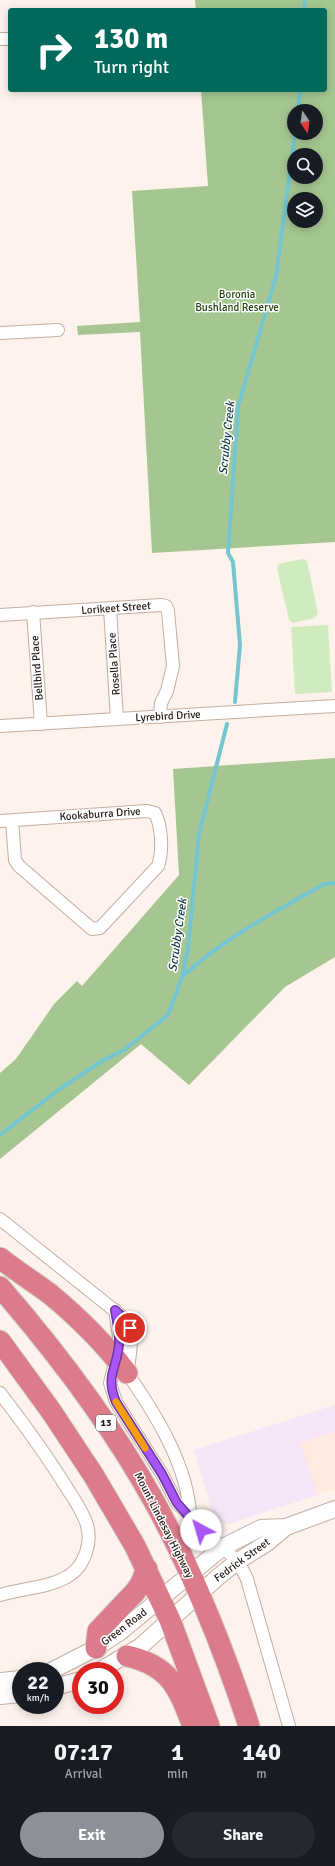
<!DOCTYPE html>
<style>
:root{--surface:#171b24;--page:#242831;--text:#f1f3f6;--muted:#9ea1a6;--accent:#8c9099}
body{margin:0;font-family:Signika,sans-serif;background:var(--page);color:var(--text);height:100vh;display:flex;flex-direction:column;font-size:15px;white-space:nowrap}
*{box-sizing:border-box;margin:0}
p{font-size:13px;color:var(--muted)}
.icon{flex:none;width:22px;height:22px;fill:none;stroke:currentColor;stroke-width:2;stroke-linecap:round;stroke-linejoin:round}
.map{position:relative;height:1726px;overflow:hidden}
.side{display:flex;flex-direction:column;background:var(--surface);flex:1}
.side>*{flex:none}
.top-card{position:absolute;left:8px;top:8px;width:319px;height:84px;border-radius:4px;box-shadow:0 2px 10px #0003;background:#00695c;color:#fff;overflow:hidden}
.needle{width:26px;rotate:167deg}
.controls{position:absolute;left:287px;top:104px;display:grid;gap:8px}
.controls a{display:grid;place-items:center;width:36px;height:36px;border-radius:50%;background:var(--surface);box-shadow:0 2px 10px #0003;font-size:20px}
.speed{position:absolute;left:12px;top:1662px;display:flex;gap:8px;font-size:20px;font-weight:700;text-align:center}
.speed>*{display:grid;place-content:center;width:52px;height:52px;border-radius:50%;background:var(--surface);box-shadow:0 2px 10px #0003;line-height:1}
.speed small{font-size:10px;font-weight:400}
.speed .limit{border:6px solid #d22;background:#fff;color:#111}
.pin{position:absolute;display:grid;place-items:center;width:34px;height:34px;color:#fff;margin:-17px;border:2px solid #fff;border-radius:50%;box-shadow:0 1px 4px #0007}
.me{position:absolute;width:44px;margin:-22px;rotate:321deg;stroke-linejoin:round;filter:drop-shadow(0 0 3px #0008)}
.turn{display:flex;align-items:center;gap:14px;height:84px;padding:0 20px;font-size:18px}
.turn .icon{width:52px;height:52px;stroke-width:2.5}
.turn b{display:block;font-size:28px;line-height:34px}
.eta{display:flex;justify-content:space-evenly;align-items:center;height:68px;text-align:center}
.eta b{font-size:24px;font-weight:700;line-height:28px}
.primary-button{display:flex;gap:8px;margin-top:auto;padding:8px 20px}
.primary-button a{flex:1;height:46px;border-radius:24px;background:var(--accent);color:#fff;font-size:16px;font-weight:700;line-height:46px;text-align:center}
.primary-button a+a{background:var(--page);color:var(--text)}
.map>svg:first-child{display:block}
.commercial{fill:#f6e5f6}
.built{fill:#feeade}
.green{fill:#d0ecbf}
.forest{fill:#a5c691;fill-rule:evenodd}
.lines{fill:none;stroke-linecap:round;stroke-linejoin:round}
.stream{stroke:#75c5d0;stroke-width:4}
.minor-casing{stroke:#c6ad9f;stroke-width:14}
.tertiary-casing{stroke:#c6ad9f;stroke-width:18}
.trunk-casing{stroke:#d3d1d0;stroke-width:23}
.minor{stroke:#fff;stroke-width:12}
.tertiary{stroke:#fff;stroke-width:16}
.trunk{stroke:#dc7b8a;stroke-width:21}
.route-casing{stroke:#6d37a1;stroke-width:10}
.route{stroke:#a855f7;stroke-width:7}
.slow{stroke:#f59e0b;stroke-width:7}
.labels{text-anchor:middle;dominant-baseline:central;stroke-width:3;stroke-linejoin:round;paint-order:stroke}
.shield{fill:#fff;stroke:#665f5c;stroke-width:1}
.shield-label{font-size:10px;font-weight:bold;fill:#241b16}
.park-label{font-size:11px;fill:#26440d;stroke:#fff}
.street-label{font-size:11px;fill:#241b16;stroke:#fff}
.water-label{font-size:12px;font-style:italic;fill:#143b40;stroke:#fff}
</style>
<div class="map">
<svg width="335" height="1726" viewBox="0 0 335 1726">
<rect width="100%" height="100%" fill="#fdf3ec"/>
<polygon class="commercial" points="335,1405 335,1432 301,1443 318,1495 226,1525 213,1515 194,1450"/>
<polygon class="built" points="335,1432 335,1489 318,1495 301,1443"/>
<g class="green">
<polygon points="302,559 307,561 318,613 315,618 293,623 289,620 277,568 279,564"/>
<polygon points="328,625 332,692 295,694 291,627"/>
</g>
<g class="forest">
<path d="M195,0H335V542L152,553L140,332L78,335L77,326L140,322L132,191L208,186L201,90H325V10H196ZM294,111H316V133H294ZM294,155H316V177H294ZM294,199H316V221H294Z"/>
<polygon points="335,758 335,957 285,987 189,1085 141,1044 0,1159 0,1073 16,1059 54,1004 77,981 82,986 179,875 173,769"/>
</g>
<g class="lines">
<g class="stream">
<polyline points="304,10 305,0"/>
<polyline points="298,111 300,90"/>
<polyline points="235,702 240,645 233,562 228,553 238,407 276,276 295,133"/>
<path d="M182,977C224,938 275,912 324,884L335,883"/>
<polyline points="0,1135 61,1088 102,1061 124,1050 168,1015 182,977 188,949 199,834 227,724"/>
</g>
<defs>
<g id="minor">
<polyline points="0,39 10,39"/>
<polyline points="0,333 58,330"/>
<polyline points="110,609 117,719"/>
<polyline points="33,612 41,724"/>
<polyline points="0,615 161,605 166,606 168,611 173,666 167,691 161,703 160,717"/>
<polyline points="0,726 335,706"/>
<path d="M0,821L147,811L155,813C162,827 163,851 158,866L100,928L92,929L19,866L15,860L12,820"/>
<path d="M0,1219L124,1318C135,1334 130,1355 127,1373C155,1413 188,1466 190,1515"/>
<polyline points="115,1310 120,1343 110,1383 116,1402 162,1474 177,1503 190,1515 198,1527 238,1561 247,1579 289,1726"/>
<path d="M0,1393C23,1423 45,1453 65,1485C73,1498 83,1511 87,1525C92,1542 85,1565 70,1575C50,1588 23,1588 0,1595"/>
</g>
<g id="tertiary">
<polyline points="51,1671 96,1648 120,1632 223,1547 261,1528 286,1527 335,1509"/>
<polyline points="99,1671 141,1646 218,1577 238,1561 267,1543 286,1527"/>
<polyline points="0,1681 21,1679"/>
<polyline points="55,1687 81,1680"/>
<polyline points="0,1696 21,1694"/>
</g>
<g id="trunk">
<path d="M0,1258C16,1271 34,1282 50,1294C79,1318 105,1344 127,1373"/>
<path d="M0,1287C58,1354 112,1425 155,1503C194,1574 224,1650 249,1726"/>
<polyline points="0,1341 51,1411 94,1476 135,1546 170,1620 209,1726"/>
<polyline points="96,1648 98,1631 135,1592 140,1585 147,1569"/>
<path d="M127,1656C171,1666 178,1688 193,1726"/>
</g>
</defs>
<use href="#minor" class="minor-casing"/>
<use href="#tertiary" class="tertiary-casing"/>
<use href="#trunk" class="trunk-casing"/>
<use href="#minor" class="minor"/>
<use href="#tertiary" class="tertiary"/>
<use href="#trunk" class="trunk"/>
</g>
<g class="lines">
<defs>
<path id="route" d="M130,1328L124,1318L115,1310C117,1322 120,1333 119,1344C117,1369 105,1375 116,1402L162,1474L177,1503L201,1530"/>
</defs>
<use href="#route" class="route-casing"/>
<use href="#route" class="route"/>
<polyline class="slow" points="116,1402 145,1448"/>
</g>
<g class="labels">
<rect class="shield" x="96" y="1415" width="20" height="16" rx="3"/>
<g class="shield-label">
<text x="106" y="1423">13</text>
</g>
<g class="park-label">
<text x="237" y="294">Boronia<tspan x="237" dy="13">Bushland Reserve</tspan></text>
</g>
<g class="street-label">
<text transform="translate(116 608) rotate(-4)">Lorikeet Street</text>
<text transform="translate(114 664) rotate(-94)">Rosella Place</text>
<text transform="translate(37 668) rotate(-94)">Bellbird Place</text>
<text transform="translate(168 716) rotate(-3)">Lyrebird Drive</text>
<text transform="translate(100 814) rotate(-4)">Kookaburra Drive</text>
<text transform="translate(164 1525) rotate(63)">Mount Lindesay Highway</text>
<text transform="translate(242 1560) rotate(-36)">Fedrick Street</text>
<text transform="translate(124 1627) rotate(-37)">Green Road</text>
</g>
<g class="water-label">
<text transform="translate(227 438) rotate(-84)">Scrubby Creek</text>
<text transform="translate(178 935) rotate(-82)">Scrubby Creek</text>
</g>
</g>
</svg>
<div class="controls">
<a><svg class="needle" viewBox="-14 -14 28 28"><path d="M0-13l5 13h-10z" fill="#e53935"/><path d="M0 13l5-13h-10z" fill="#9ea1a6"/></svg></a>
<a><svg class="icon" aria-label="search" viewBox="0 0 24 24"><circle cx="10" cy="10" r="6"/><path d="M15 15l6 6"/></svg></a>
<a><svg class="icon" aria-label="layers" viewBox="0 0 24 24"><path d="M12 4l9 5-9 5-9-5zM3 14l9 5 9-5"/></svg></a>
</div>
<div class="speed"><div>22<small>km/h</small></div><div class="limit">30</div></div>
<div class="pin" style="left:130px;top:1328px;background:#d93025"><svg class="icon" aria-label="arrive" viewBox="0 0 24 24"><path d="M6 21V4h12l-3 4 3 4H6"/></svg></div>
<svg class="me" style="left:201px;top:1530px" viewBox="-20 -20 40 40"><circle r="19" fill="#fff"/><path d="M0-13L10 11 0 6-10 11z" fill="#a855f7"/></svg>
<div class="top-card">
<div class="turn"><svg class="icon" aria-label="right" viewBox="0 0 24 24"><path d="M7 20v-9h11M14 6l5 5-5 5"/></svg><div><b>130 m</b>Turn right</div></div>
</div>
</div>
<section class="side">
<div class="eta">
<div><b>07:17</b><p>Arrival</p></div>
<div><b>1</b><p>min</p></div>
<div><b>140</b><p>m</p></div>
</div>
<div class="primary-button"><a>Exit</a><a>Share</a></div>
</section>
